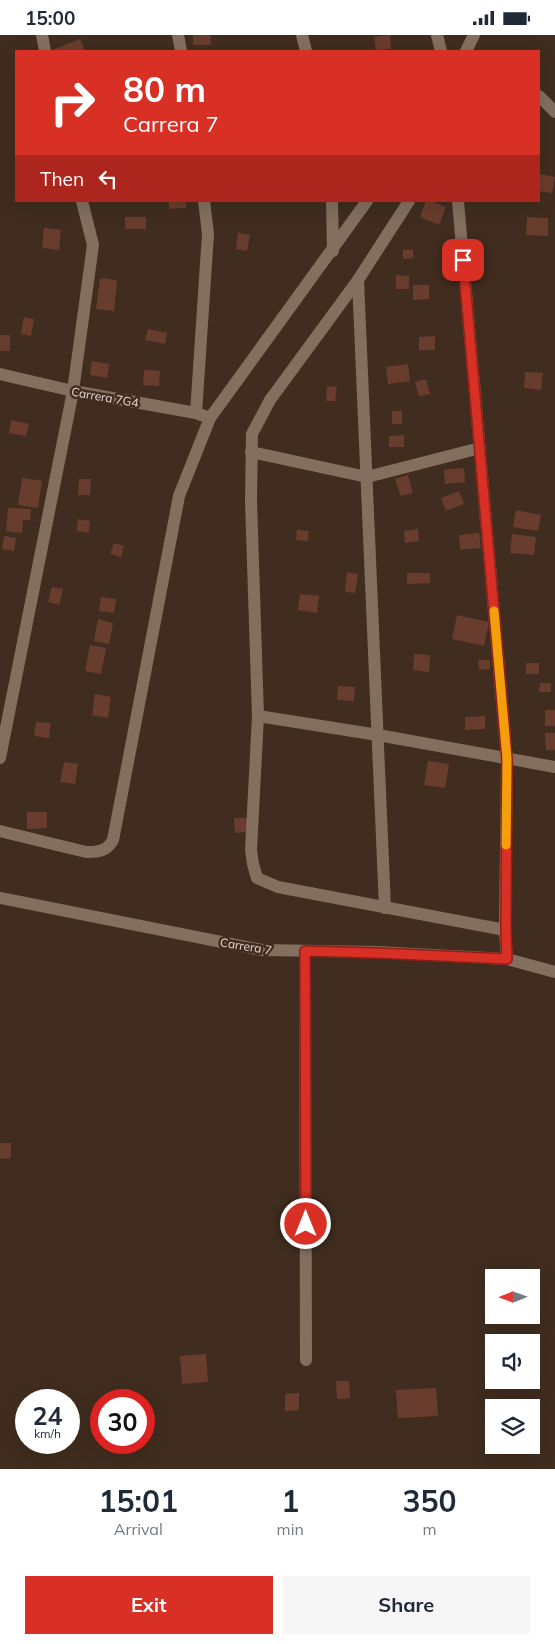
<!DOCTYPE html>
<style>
:root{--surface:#fff;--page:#f6f6f7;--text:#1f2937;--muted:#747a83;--accent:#d93025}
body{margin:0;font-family:Mulish,sans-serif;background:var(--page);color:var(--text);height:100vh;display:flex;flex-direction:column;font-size:19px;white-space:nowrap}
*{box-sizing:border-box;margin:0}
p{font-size:16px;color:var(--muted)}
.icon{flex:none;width:28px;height:28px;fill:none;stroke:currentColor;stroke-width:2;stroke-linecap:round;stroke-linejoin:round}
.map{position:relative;height:1434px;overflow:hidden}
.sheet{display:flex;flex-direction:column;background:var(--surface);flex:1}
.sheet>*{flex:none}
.banner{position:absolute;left:15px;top:15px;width:525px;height:152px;border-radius:0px;box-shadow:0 5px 20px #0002;background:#d93025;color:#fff;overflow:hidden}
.needle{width:32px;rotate:269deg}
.buttons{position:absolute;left:485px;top:1234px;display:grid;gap:10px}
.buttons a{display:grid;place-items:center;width:55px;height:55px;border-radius:0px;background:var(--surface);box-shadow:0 5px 20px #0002;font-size:25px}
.speed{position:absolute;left:15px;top:1354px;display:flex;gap:10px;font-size:25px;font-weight:700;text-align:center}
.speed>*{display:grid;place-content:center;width:65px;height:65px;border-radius:50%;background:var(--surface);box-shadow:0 5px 20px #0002;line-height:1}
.speed small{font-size:12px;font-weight:400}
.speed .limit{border:8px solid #d22;background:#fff;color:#111}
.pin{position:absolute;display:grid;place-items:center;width:42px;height:42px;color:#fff;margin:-21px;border-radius:10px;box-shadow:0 2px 8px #0006}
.me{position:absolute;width:55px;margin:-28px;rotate:0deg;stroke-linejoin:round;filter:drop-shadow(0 0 4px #0008)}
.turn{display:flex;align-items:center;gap:18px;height:105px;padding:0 25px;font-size:22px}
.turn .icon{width:65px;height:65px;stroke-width:2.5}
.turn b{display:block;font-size:35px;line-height:42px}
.then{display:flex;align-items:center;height:48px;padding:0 25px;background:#0003;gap:10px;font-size:19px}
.eta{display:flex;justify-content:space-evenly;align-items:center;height:85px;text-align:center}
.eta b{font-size:30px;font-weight:700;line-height:35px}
.button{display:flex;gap:10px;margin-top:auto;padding:10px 25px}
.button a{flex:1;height:58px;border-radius:0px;background:var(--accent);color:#fff;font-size:20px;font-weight:700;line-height:58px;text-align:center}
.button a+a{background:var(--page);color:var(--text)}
.status{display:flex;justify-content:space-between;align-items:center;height:35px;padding:0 25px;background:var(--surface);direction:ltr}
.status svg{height:14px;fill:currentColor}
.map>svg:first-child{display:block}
.building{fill:#693d2d}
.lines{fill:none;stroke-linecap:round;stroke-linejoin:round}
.minor{stroke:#846f5f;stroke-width:12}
.route-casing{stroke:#8d1f18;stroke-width:12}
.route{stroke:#d93025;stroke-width:9}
.slow{stroke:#f59e0b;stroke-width:9}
.labels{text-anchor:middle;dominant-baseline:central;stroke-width:5;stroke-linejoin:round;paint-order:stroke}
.street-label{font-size:12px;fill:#e5d9d0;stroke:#402d1f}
</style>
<div class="status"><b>15:00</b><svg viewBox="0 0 49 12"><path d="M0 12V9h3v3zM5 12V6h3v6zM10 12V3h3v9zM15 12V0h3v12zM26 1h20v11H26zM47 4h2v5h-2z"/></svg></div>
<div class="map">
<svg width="555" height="1434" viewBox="0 0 555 1434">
<rect width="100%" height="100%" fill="#402d1f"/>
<g class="building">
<polygon points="193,0 210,0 211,10 193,10"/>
<polygon points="390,0 391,14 376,15 374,2"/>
<polygon points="80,4 85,16 50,16"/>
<polygon points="539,139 555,142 552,158 539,156"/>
<polygon points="169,166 186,166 186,173 169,174"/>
<polygon points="426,166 431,166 446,172 439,190 420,182"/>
<rect x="125" y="182" width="21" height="12"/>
<polygon points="527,182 548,183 548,201 526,200"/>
<polygon points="44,193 61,195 59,215 42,213"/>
<polygon points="238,198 250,200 247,216 236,214"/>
<polygon points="403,215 413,215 413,223 403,224"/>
<polygon points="396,240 409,241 409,254 396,254"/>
<polygon points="100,243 117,245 114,276 96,274"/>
<polygon points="413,250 429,250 429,264 413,265"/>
<polygon points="24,282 34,284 31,301 21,299"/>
<polygon points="148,294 167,298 165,309 145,305"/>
<rect x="0" y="300" width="10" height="16"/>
<polygon points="435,301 435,315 419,315 419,302"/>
<polygon points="92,326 109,329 107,343 90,340"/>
<polygon points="408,329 410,346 388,349 386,332"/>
<polygon points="144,335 160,336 159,351 143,350"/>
<polygon points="525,337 543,338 541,355 524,353"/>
<polygon points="426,344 430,359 419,361 415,347"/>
<polygon points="327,351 337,352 335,366 326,366"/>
<rect x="392" y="376" width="10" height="13"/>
<polygon points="11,385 29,389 26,401 9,398"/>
<polygon points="404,400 404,412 389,412 389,401"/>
<polygon points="464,433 465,447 445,449 444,435"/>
<polygon points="408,440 413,458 401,461 395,444"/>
<polygon points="22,443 42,446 38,473 18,470"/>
<polygon points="79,444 91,444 90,460 78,460"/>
<polygon points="459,456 464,469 446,476 441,463"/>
<polygon points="8,473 31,474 30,485 23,485 22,498 6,496"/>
<polygon points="516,475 541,480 538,496 513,492"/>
<polygon points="78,484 90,486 89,498 77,496"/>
<polygon points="418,494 419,506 405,508 404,496"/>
<polygon points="297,495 309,496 308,506 296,505"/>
<polygon points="479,498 481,513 460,515 459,500"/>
<polygon points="512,499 536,502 534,520 510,518"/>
<polygon points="4,501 16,503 14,516 2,514"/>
<polygon points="114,508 124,511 121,522 110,519"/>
<polygon points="347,537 358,539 355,558 345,557"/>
<polygon points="407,538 430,538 430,548 407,549"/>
<polygon points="52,552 63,554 59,570 48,567"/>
<polygon points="300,559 319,561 317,578 298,575"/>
<polygon points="101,562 116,564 114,578 99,576"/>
<polygon points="457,580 489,587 484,611 452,604"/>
<polygon points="98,584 113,588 109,609 94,606"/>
<polygon points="90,610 106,613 101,639 85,636"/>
<polygon points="414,619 430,620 429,637 413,635"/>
<polygon points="478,625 490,625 490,634 479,635"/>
<rect x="526" y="628" width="13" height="11"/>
<polygon points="540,648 551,648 551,657 539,657"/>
<polygon points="338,651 355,652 354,666 337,665"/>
<polygon points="95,659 111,662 108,683 92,680"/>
<rect x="545" y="675" width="10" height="16"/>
<polygon points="485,681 485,694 465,695 465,682"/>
<polygon points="36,687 51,688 49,703 34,701"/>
<polygon points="545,698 555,698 555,715 546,715"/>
<polygon points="428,726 449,729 445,753 424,750"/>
<polygon points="64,727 78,729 75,749 60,747"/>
<polygon points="27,777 47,777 47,793 27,794"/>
<polygon points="234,783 248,783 249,797 235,798"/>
<polygon points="0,1108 11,1108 11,1123 0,1124"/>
<polygon points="206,1319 208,1347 182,1349 180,1321"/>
<polygon points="336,1346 349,1346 350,1363 337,1364"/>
<polygon points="436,1353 438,1381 398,1383 396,1355"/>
<polygon points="299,1358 299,1375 285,1376 285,1359"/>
</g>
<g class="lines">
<g class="minor">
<polyline points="42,0 45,16"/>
<polyline points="178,0 181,16"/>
<polyline points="302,0 306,16"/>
<polyline points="437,0 441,16"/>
<polyline points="466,16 474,0"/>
<polyline points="539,61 555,77"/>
<polyline points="332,166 333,216"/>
<polyline points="458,166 507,725 505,895 507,924"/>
<polyline points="358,245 270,365 252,399 251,466 258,681 251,815 253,829 257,843 278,852 505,895"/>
<polyline points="0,339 73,356 196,378 210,383"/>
<polyline points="196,378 208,199 204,166"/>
<polyline points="251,417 367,442 480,413"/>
<polyline points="258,681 378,700 555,732"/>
<polyline points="0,723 73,356 93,210 82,166"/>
<path d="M0,796L86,817C99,817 107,816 113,805L179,461L210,383L367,166"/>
<polyline points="0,863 262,915 377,917 507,924 555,937"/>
<polyline points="385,873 358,245 409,166"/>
<polyline points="305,916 306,1325"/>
</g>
</g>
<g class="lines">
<defs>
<polyline id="route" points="306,1189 305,916 377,918 507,924 506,895 507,724 463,225"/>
</defs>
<use href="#route" class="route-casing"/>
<use href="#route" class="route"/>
<polyline class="slow" points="494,576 507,724 506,810"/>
</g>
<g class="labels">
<g class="street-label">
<text transform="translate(105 362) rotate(10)">Carrera 7G4</text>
<text transform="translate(246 911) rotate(9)">Carrera 7</text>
</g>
</g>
</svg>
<div class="buttons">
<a><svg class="needle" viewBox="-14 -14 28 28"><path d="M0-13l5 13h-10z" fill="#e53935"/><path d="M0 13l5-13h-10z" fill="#747a83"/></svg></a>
<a><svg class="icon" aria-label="sound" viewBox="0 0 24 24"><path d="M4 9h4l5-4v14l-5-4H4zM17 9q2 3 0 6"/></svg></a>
<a><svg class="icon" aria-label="layers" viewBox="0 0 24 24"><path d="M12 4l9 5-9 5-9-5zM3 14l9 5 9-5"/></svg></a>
</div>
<div class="speed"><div>24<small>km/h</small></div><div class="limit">30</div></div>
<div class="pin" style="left:463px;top:225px;background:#d93025"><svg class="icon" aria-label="arrive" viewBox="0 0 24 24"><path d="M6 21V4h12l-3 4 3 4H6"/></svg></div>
<svg class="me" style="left:306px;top:1189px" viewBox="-20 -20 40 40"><circle r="17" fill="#d93025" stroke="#fff" stroke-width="3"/><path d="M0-11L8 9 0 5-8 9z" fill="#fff"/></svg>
<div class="banner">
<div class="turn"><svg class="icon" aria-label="right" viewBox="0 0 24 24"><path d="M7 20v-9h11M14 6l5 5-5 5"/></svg><div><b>80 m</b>Carrera 7</div></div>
<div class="then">Then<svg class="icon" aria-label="left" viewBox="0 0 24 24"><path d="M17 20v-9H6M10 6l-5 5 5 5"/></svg></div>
</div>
</div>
<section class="sheet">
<div class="eta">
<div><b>15:01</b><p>Arrival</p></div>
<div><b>1</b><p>min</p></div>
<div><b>350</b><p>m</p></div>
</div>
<div class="button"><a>Exit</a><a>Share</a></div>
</section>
